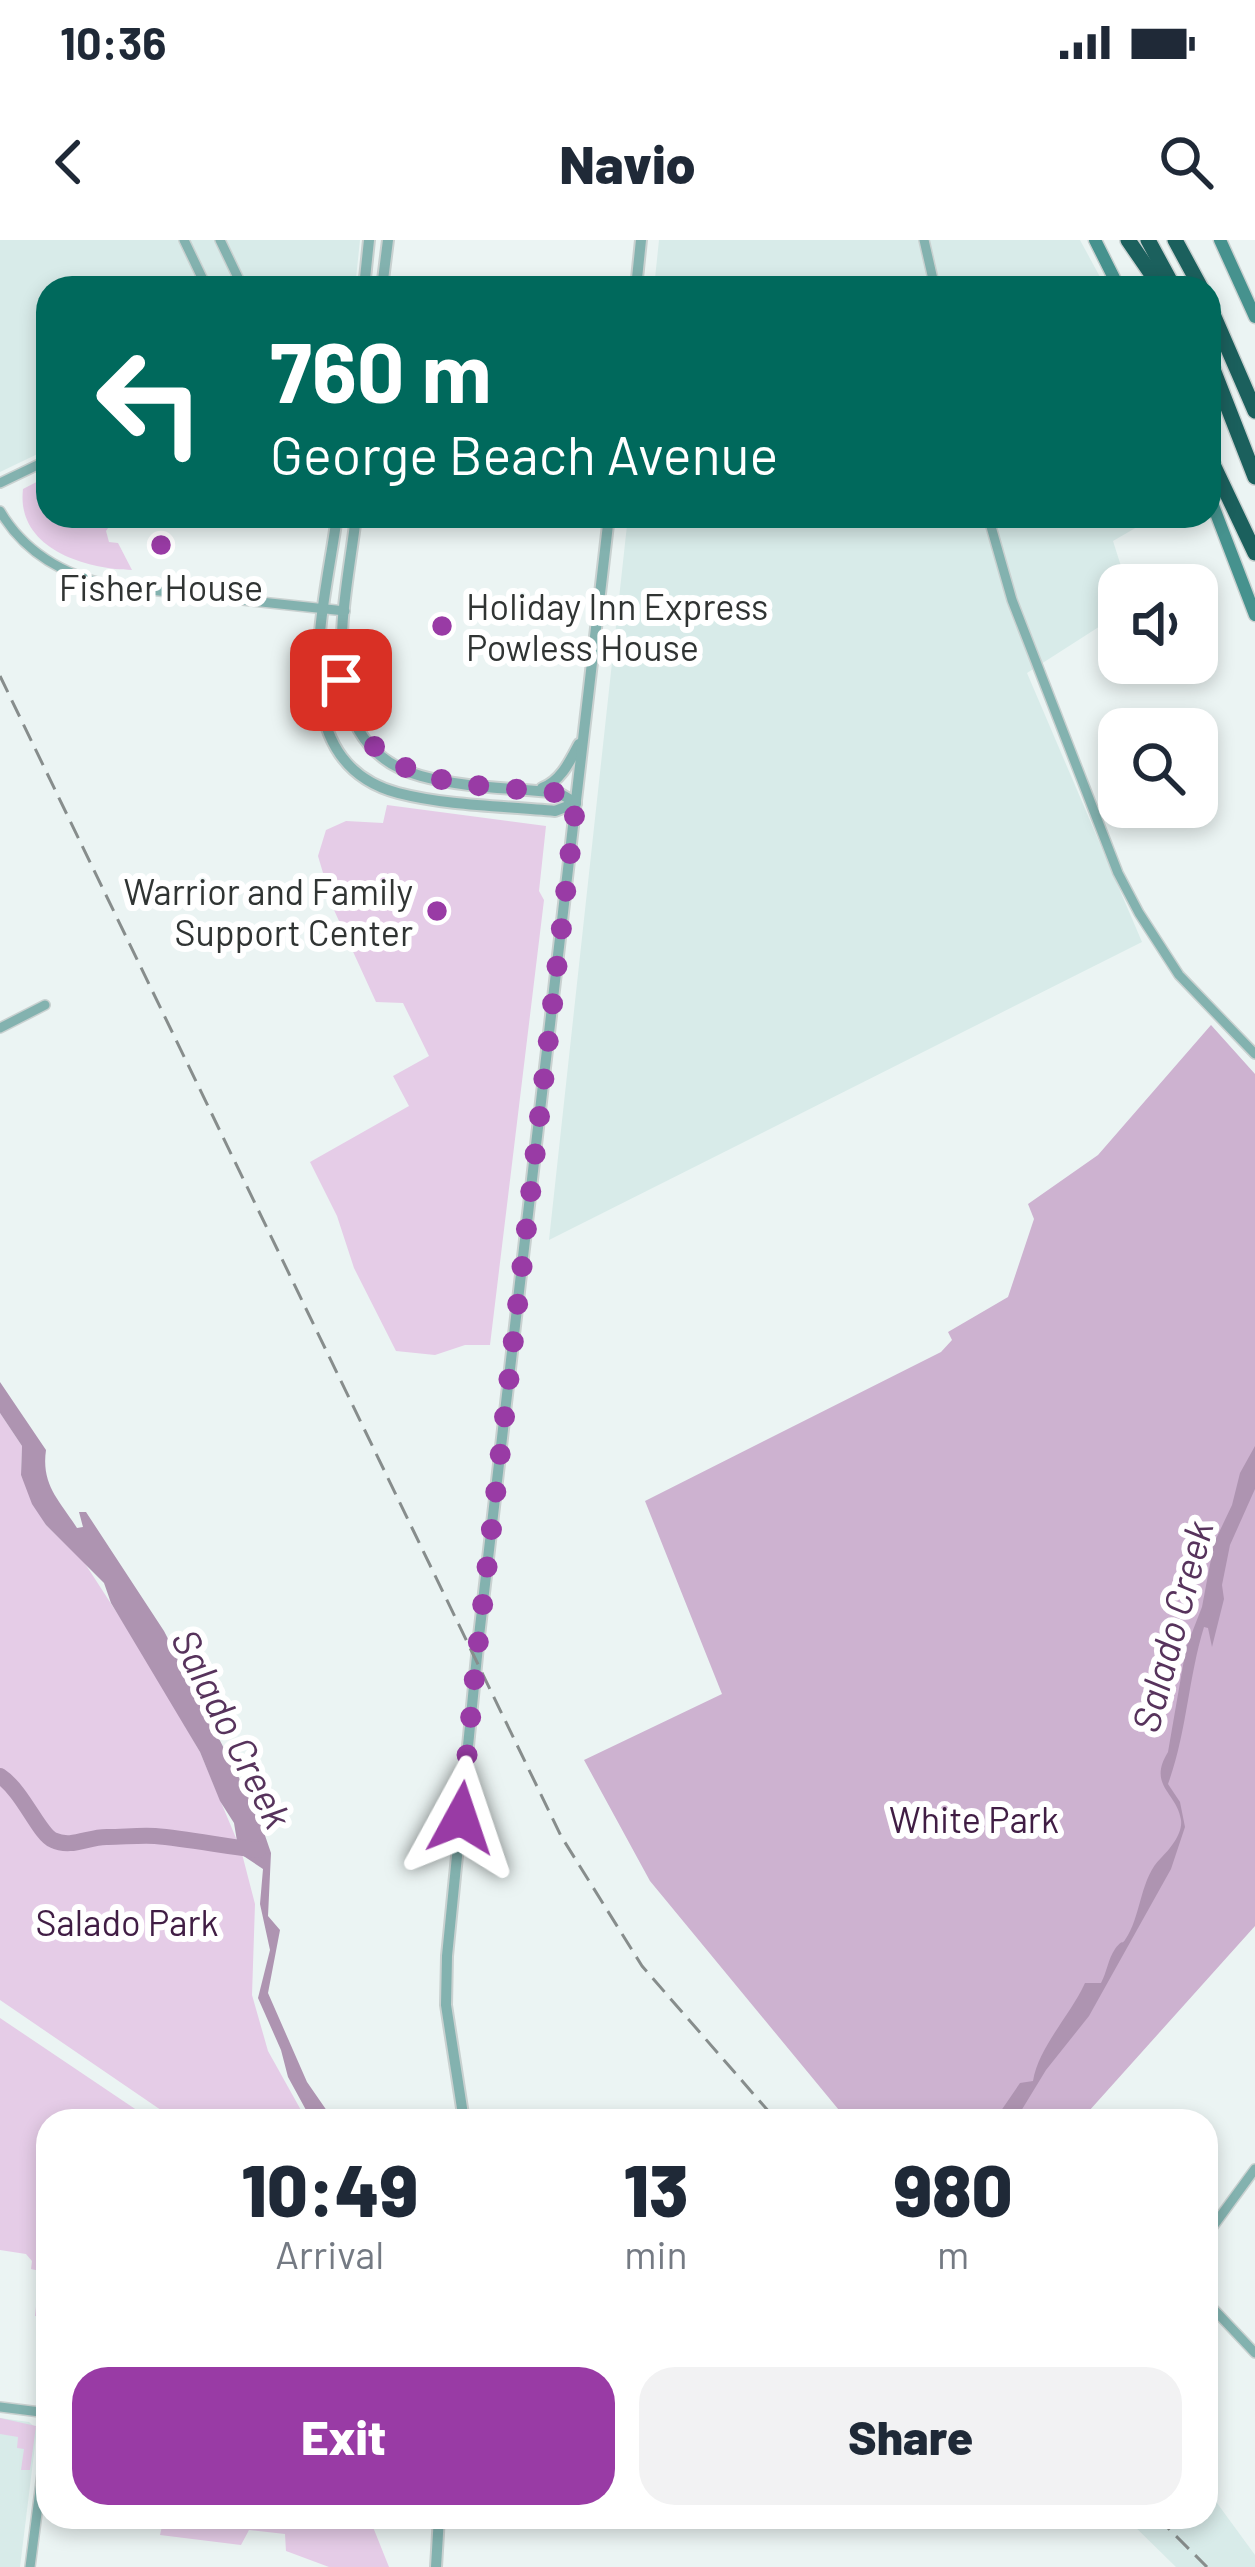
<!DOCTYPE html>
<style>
:root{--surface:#fff;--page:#f2f2f3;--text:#1f2937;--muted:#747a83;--accent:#993ba5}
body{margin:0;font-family:Barlow,sans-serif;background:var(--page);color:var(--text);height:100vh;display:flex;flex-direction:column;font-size:45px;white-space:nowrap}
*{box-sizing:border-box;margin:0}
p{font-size:39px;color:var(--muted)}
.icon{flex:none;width:66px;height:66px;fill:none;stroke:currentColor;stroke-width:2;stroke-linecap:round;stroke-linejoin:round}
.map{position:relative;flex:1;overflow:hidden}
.side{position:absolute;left:36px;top:1869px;width:1182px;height:420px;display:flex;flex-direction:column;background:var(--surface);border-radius:36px;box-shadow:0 6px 18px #0003}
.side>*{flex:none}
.hud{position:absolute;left:36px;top:36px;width:1185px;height:252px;border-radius:36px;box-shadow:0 6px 18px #0003;background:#00695c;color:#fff;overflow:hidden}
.tools{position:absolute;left:1098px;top:324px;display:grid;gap:24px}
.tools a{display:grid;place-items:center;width:120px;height:120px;border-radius:24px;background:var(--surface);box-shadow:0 6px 18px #0003;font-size:60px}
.pin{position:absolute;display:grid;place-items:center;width:102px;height:102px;color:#fff;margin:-51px;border-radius:24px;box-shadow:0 6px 18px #0006}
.me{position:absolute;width:132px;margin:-66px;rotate:5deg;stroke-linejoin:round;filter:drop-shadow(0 0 9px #0008)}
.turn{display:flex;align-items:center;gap:42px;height:252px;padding:0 36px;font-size:54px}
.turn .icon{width:156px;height:156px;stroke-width:2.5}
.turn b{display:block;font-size:84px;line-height:102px}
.eta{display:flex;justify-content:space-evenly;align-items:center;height:204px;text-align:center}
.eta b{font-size:72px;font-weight:800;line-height:84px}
.button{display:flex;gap:24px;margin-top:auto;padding:24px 36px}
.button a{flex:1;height:138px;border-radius:36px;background:var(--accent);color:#fff;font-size:48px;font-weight:800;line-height:138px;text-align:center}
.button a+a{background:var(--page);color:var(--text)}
.status{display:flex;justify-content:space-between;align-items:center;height:84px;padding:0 60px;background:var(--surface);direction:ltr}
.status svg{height:33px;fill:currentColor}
header{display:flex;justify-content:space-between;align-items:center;height:156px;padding:0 36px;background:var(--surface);font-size:54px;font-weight:800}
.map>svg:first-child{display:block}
.built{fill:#d8ebe9}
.green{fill:#e5cce7}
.forest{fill:#cdb2d0}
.water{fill:#ae94b1}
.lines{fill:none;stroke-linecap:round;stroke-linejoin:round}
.river{stroke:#ae94b1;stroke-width:16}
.minor-casing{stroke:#c9d1d0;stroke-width:12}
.tertiary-casing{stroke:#c9d1d0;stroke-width:14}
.secondary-casing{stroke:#c9d1d0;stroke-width:15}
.motorway-casing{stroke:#c9d1d0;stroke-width:18}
.minor{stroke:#83b2af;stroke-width:9}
.tertiary{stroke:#83b2af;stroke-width:10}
.secondary{stroke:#46928e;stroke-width:12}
.motorway{stroke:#1b605d;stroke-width:15}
.rail{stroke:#878d8c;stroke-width:3;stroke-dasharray:18 9;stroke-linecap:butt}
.route{stroke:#993ba5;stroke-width:21;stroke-dasharray:0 37.8}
.poi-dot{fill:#993ba5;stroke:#fff;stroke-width:4.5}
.labels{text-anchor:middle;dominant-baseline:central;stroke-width:12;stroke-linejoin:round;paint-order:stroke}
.poi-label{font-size:36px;fill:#303433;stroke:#fff}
.park-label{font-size:36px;fill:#401d44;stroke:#fff}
.water-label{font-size:39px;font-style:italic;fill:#57335c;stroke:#fff}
</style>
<div class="status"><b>10:36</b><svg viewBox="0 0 49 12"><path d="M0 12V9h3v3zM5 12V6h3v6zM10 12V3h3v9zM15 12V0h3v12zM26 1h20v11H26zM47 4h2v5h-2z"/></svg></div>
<header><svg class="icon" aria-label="back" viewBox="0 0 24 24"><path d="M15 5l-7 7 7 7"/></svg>Navio<svg class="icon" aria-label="search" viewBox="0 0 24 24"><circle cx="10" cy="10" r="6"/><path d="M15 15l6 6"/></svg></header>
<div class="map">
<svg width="1255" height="2327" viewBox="0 0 1255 2327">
<rect width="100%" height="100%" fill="#ebf4f3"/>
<g class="built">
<polygon points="0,0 360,0 355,48 48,48 48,209 0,232"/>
<polygon points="659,0 1080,0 1106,48 654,48"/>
<polygon points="628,276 1156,276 1113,301 1127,345 1119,345 1119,374 1027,433 1142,702 549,1000"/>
<polygon points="0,2178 29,2182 37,2189 20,2327 0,2327"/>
<polygon points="1206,2248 1255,2315 1255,2327 1176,2327 1125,2277 1206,2277"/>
</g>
<g class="green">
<path d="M48,236V276L115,278L106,291L109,302L118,303L132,330C84,329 16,308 23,249Z"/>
<polygon points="387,565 546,586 539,651 544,660 490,1105 465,1105 435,1115 396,1111 354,1028 337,976 310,922 409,866 393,836 429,816 403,763 376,762 334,670 318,616 326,590 346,581 383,583"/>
<polygon points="0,1173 22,1206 21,1235 46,1285 84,1322 145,1416 200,1512 241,1610 255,1664 252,1755 268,1811 307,1881 177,1881 0,1760"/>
<polygon points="0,1778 153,1881 48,1881 48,2077 35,2076 40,2031 31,2029 32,2021 26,2014 0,2010"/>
<polygon points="0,2178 36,2186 30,2230 21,2230 24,2209 17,2208 18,2197 0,2194"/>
<polygon points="164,2277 369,2277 389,2327 329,2327 286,2311 285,2294 249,2290 241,2305 160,2295"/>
</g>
<polygon class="forest" points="1211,785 1255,834 1255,1686 1080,1881 848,1881 650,1641 584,1520 722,1454 645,1261 941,1112 952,1100 948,1092 1008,1057 1034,979 1028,964 1098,915"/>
<g class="water">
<path d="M0,1142L46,1210C41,1245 59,1260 77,1288L83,1287L79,1272H86L164,1391L258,1575L271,1613L268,1676L280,1690L268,1753L307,1842L334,1881H312L288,1837L281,1810L258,1758L270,1710L260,1664L263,1629L239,1613L234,1583L220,1561L200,1512L111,1363L104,1343L46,1285L32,1264L21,1235L22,1206L0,1173Z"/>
<path d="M1255,1206V1249L1230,1305L1222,1345L1224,1359L1212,1407L1208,1388L1204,1387C1188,1439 1187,1492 1168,1544L1180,1562L1185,1587L1171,1629L1089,1776L1046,1830L1015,1881H994L1020,1843L1033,1841C1039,1806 1070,1776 1085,1743H1101C1107,1732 1108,1719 1115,1709C1125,1696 1120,1709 1128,1695C1141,1673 1141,1637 1161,1618C1169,1610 1183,1594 1181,1580C1177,1552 1147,1546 1168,1512L1186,1408L1202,1367L1214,1303L1232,1265L1240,1233Z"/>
</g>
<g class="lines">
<path class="river" d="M0,1536C23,1551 39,1594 53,1600C72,1609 89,1596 108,1597C123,1597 139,1595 155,1596C189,1599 223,1606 258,1610"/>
<defs>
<g id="minor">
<polyline points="184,0 207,48"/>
<polyline points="220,0 243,48"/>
<polyline points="924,0 935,48"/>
<polyline points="0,243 48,220"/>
<path d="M0,271C25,314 66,336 113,346L345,371"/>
<polyline points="988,276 1012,360 1118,633 1139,673 1179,735 1255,814"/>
<polyline points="0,788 45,765"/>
<polyline points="1206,1996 1255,1929"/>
<polyline points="1206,2061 1255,2113"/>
<polyline points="0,2167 48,2173"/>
<polyline points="30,2327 48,2188"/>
</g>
<g id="tertiary">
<polyline points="364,48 369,0"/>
<polyline points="382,48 388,0"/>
<polyline points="636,48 641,0"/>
<path d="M337,276C326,364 278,521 398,553C448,566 504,566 555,571L576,563"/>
<path d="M356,276C347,360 306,505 421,536C464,548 514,548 559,553L576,563"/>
<path d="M542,548C561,541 570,521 579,504"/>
<polyline points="464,1881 446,1765 447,1716 479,1396 609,276"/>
<polyline points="436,2327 439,2277"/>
</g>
<g id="secondary">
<polyline points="1095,0 1119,48"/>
<polyline points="1220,0 1255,77"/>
<polyline points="1209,255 1255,375"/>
</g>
<g id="motorway">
<polyline points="1128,0 1161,48"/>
<polyline points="1148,0 1174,48"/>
<polyline points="1175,0 1201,48"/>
<polyline points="1209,65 1255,171"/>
<polyline points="1209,119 1255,237"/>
<polyline points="1209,216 1255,313"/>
</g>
</defs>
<use href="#minor" class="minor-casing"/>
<use href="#tertiary" class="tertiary-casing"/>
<use href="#secondary" class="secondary-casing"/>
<use href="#motorway" class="motorway-casing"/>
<use href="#minor" class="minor"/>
<use href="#tertiary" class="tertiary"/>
<use href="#secondary" class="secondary"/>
<use href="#motorway" class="motorway"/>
<g class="rail">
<polyline points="0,436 561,1596 642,1726 777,1881"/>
<polyline points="1157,2277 1207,2327"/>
</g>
</g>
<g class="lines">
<path class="route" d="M341,440C363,552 468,543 559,553L576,563L476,1422L461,1578"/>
</g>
<g class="poi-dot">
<circle cx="161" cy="305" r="12"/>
<circle cx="442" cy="386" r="12"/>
<circle cx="437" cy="671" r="12"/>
</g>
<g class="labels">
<g class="poi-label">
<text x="161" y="346">Fisher House</text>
<text x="466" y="365" text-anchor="start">Holiday Inn Express<tspan x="466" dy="41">Powless House</tspan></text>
<text x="413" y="650" text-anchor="end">Warrior and Family<tspan x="413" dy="41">Support Center</tspan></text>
</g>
<g class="park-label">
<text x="974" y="1578">White Park</text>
<text x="127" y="1681">Salado Park</text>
</g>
<g class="water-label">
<text transform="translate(1171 1386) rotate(-75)">Salado Creek</text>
<text transform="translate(233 1488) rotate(63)">Salado Creek</text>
</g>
</g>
</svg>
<div class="tools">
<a><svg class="icon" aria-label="sound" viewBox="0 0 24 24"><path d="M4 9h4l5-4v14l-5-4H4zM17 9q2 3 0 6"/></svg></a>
<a><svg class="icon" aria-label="search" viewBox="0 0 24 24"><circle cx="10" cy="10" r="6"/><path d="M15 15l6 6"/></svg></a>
</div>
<div class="pin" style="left:341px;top:440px;background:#d93025"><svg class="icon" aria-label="arrive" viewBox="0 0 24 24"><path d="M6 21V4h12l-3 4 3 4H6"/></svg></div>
<svg class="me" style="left:461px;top:1578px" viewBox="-20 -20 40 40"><path d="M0-17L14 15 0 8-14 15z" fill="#993ba5" stroke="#fff" stroke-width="4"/></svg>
<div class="hud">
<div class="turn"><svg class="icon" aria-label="left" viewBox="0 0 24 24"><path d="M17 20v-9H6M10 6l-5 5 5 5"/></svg><div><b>760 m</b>George Beach Avenue</div></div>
</div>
<section class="side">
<div class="eta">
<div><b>10:49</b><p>Arrival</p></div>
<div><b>13</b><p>min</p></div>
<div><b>980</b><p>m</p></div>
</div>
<div class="button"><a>Exit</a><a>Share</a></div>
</section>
</div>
